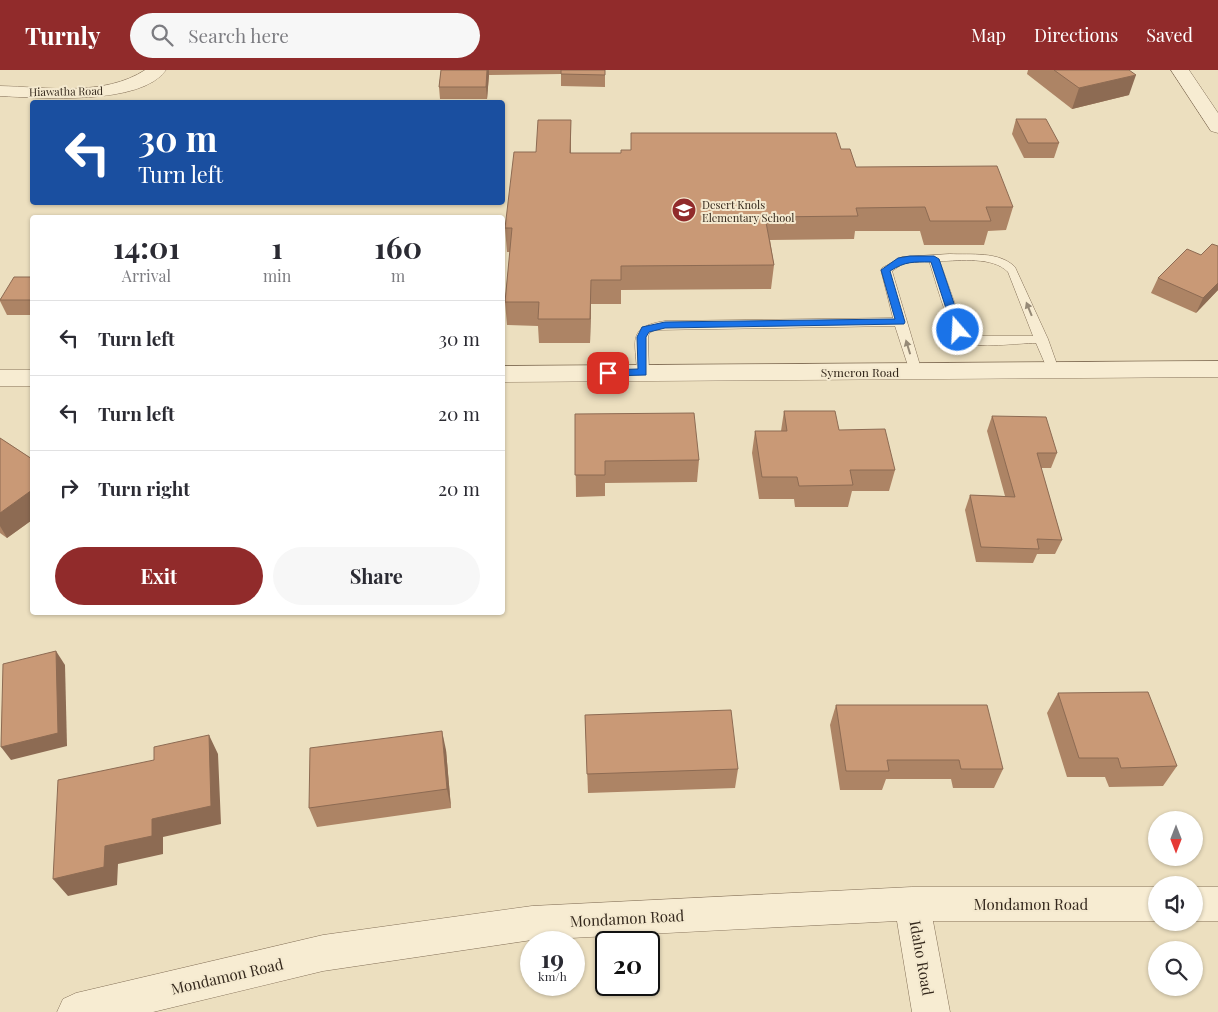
<!DOCTYPE html>
<style>
:root{--surface:#fff;--page:#f7f7f7;--text:#2b2b33;--muted:#7c7c81;--line:#e1e1e2;--accent:#912b2b}
body{margin:0;font-family:"Playfair Display",serif;background:var(--page);color:var(--text);height:100vh;display:flex;flex-direction:column;font-size:19px;white-space:nowrap}
*{box-sizing:border-box;margin:0}
p{font-size:16px;color:var(--muted)}
.icon{flex:none;width:28px;height:28px;fill:none;stroke:currentColor;stroke-width:2;stroke-linecap:round;stroke-linejoin:round}
.map{position:relative;flex:1;overflow:hidden}
.drawer{position:absolute;left:30px;top:145px;width:475px;height:400px;display:flex;flex-direction:column;background:var(--surface);border-radius:5px;box-shadow:0 1px 4px #0004}
.drawer>*{flex:none}
.top-card{position:absolute;left:30px;top:30px;width:475px;height:105px;border-radius:5px;box-shadow:0 1px 4px #0004;background:#1a4fa0;color:#fff;overflow:hidden}
.needle{width:32px;rotate:180deg}
.buttons{position:absolute;left:1148px;top:741px;display:grid;gap:10px}
.buttons a{display:grid;place-items:center;width:55px;height:55px;border-radius:50%;background:var(--surface);box-shadow:0 1px 4px #0004;font-size:25px}
.speed{position:absolute;left:520px;top:861px;display:flex;gap:10px;font-size:25px;font-weight:700;text-align:center}
.speed>*{display:grid;place-content:center;width:65px;height:65px;border-radius:50%;background:var(--surface);box-shadow:0 1px 4px #0004;line-height:1}
.speed small{font-size:12px;font-weight:400}
.speed .limit{border:2px solid #111;border-radius:8px;background:#fff;color:#111}
.pin{position:absolute;display:grid;place-items:center;width:42px;height:42px;color:#fff;margin:-21px;border-radius:10px;box-shadow:0 2px 8px #0006}
.me{position:absolute;width:55px;margin:-28px;rotate:341deg;stroke-linejoin:round;filter:drop-shadow(0 0 4px #0008)}
.turn{display:flex;align-items:center;gap:18px;height:105px;padding:0 25px;font-size:22px}
.turn .icon{width:65px;height:65px;stroke-width:2.5}
.turn b{display:block;font-size:35px;line-height:42px}
.eta{display:flex;justify-content:space-evenly;align-items:center;height:85px;text-align:center}
.eta b{font-size:30px;font-weight:700;line-height:35px}
.action{display:flex;gap:10px;margin-top:auto;padding:10px 25px}
.action a{flex:1;height:58px;border-radius:30px;background:var(--accent);color:#fff;font-size:20px;font-weight:700;line-height:58px;text-align:center}
.action a+a{background:var(--page);color:var(--text)}
ul{padding:0;list-style:none}
li{display:flex;align-items:center;gap:15px;height:75px;padding:0 25px;border-top:1px solid var(--line)}
li div{flex:1}
li b{display:block;font-size:19px}
li em{font-style:normal}
header{display:flex;align-items:center;gap:30px;box-sizing:border-box;height:70px;padding:0 25px;background:var(--accent);color:#fff}
header strong{font-size:24px}
nav{display:flex;gap:28px;margin-inline-start:auto;font-size:18px}
.search{width:350px;height:45px;background:var(--page);display:flex;align-items:center;gap:12px;box-sizing:border-box;padding:0 18px;border-radius:28px;color:var(--muted);font-size:19px}
.map>svg:first-child{display:block}
.lines{fill:none;stroke-linecap:round;stroke-linejoin:round}
.service-casing{stroke:#847058;stroke-width:1}
.minor-casing{stroke:#847058;stroke-width:1}
.tertiary-casing{stroke:#847058;stroke-width:1}
.service{fill:#f7ecd2;fill-rule:evenodd}
.minor{fill:#f7ecd2;fill-rule:evenodd}
.tertiary{fill:#f7ecd2;fill-rule:evenodd}
.wall{fill:#ad8465}
.shaded-wall{fill:#8d6b53}
.building{fill:#c99976;stroke:#8d6b53}
.oneway{fill:#968a77}
.route{fill:#1a73e8;stroke:#114b97}
.labels{text-anchor:middle;dominant-baseline:central;stroke-width:4;stroke-linejoin:round;paint-order:stroke}
.far-street-label{font-size:11px;fill:#34281c;stroke:#f4e9cf}
.far-poi-label{font-size:11px;fill:#34281c;stroke:#f4e9cf;text-anchor:start}
.street-label{font-size:12px;fill:#34281c;stroke:#f4e9cf}
.near-street-label{font-size:15px;fill:#34281c;stroke:#f4e9cf}
</style>
<header>
<strong>Turnly</strong>
<div class="search"><svg class="icon" aria-label="search" viewBox="0 0 24 24"><circle cx="10" cy="10" r="6"/><path d="M15 15l6 6"/></svg>Search here</div>
<nav><a>Map</a><a>Directions</a><a>Saved</a></nav>
</header>
<div class="map">
<svg width="1218" height="942" viewBox="0 0 1218 942">
<rect width="100%" height="100%" fill="#ecdfbf"/>
<g class="lines">
<defs>
<path id="service" d="M950,184C971,185 999,181 1015,197L1048,269L1059,300L1057,303H1049L1036,273C1018,273 978,279 963,272C949,266 935,207 929,191L904,193L892,201L922,302L920,305L916,306L910,302L895,256L655,260L649,263L648,268L649,303L643,307L637,303C636,271 626,257 665,251L893,248L881,200L882,198L902,187ZM940,191C961,191 992,186 1008,202L1033,266H969L964,259Z"/>
<g id="minor">
<path d="M145,0H166C141,36 40,28 0,26V16C46,17 104,27 145,0Z"/>
<polygon points="1171,0 1189,0 1218,43 1218,63 1211,61"/>
<polygon points="912,817 1156,817 1156,851 933,851 950,942 912,942 897,851 532,870 323,901 153,942 57,942 63,929 76,923 323,865 532,836"/>
<rect x="1194" y="817" width="24" height="34"/>
</g>
<g id="tertiary">
<polygon points="1218,291 1218,307 502,312 502,296"/>
<rect x="0" y="300" width="32" height="16"/>
</g>
</defs>
<use href="#service" class="service-casing"/>
<use href="#minor" class="minor-casing"/>
<use href="#tertiary" class="tertiary-casing"/>
<use href="#service" class="service"/>
<use href="#minor" class="minor"/>
<use href="#tertiary" class="tertiary"/>
</g>
<g class="wall">
<polygon points="441,0 605,0 605,17 561,16 561,4 489,5 487,29 440,29 439,17"/>
<polygon points="1028,0 1129,0 1129,25 1072,39 1027,4"/>
<polygon points="1016,49 1059,73 1054,88 1024,88 1012,64"/>
<polygon points="571,50 571,83 621,83 631,80 631,63 841,79 856,97 1013,137 1006,160 988,161 984,175 924,175 920,161 855,161 854,169 770,170 774,195 771,219 621,220 621,234 591,234 590,273 539,273 538,256 507,255 505,232 510,182 507,182 505,158 536,82"/>
<polygon points="1201,185 1218,220 1196,243 1151,223 1158,208"/>
<polygon points="32,207 32,245 7,245 0,231 0,229"/>
<polygon points="784,341 839,360 895,400 889,421 852,421 848,437 795,437 794,429 759,429 752,383 755,361 781,361"/>
<polygon points="575,344 699,390 697,412 605,413 605,426 576,427"/>
<polygon points="992,346 1057,383 1051,398 1041,398 1062,470 1055,484 1037,484 1033,493 976,492 965,440 970,425 1005,426 987,361"/>
<polygon points="0,368 32,389 32,450 7,468 0,463"/>
<polygon points="1058,623 1177,696 1163,716 1109,717 1105,707 1067,707 1047,643"/>
<polygon points="836,635 1003,699 994,718 953,718 951,709 886,709 882,720 840,720 830,655"/>
<polygon points="585,645 738,699 735,718 588,723"/>
<polygon points="446,680 451,738 317,757 309,738"/>
</g>
<g class="shaded-wall">
<polygon points="487,0 489,0 489,5 487,29 486,17"/>
<polygon points="1136,5 1129,25 1072,39 1079,18"/>
<polygon points="571,50 571,73 570,106 570,83"/>
<polygon points="591,210 591,234 590,273 590,249"/>
<polygon points="1218,213 1218,220 1196,243 1203,228"/>
<polygon points="32,420 32,450 7,468 0,456 0,443"/>
<polygon points="56,581 65,595 67,676 11,690 1,677"/>
<polygon points="442,661 446,680 451,738 447,719"/>
<polygon points="209,665 218,684 221,754 163,767 163,784 118,794 117,815 68,826 53,809 105,776 152,749"/>
</g>
<g class="building">
<polygon points="441,0 487,0 486,17 439,17"/>
<polygon points="561,0 605,0 605,5 561,4"/>
<polygon points="1054,0 1129,0 1136,5 1079,18"/>
<polygon points="1016,49 1046,49 1059,73 1028,73"/>
<polygon points="538,50 571,50 570,83 621,83 621,80 631,80 631,63 836,63 841,79 850,79 856,97 997,96 1013,137 986,137 991,151 930,151 925,137 856,138 858,146 765,147 774,195 621,196 621,210 591,210 590,249 538,249 539,232 505,232 512,158 505,158 514,82 536,82"/>
<polygon points="1212,174 1218,176 1218,213 1203,228 1158,208 1187,179 1201,185"/>
<polygon points="14,207 32,207 32,230 0,230"/>
<polygon points="784,341 835,341 839,360 885,359 895,400 850,400 853,415 799,416 797,407 762,407 755,361 787,361"/>
<polygon points="694,343 699,390 605,391 605,405 575,405 575,344"/>
<polygon points="992,346 1046,347 1057,383 1037,383 1062,470 1037,469 1039,479 981,477 970,425 1015,427"/>
<polygon points="0,368 32,389 32,420 0,443"/>
<polygon points="56,581 58,663 1,677 3,594"/>
<polygon points="1148,622 1177,696 1121,698 1118,688 1079,688 1058,623"/>
<polygon points="836,635 987,635 1003,699 961,699 959,690 887,690 889,701 846,701"/>
<polygon points="731,640 738,699 587,704 585,645"/>
<polygon points="442,661 447,719 309,738 310,678"/>
<polygon points="209,665 211,736 152,749 152,766 105,776 104,797 53,809 58,710 154,690 154,677"/>
</g>
<defs><path id="oneway-solid" d="M-6-.8H1V-3.2L6.5 0L1 3.2V.8H-6Z" transform="scale(1.25)"/></defs>
<g class="oneway">
<use href="#oneway-solid" transform="translate(1029 239) rotate(-112)"/>
<use href="#oneway-solid" transform="translate(908 277) rotate(-107)"/>
</g>
<path class="route" d="M910,186H934L939,189L963,260L962,262H955L953,260L931,192C913,192 906,191 890,201L905,252L904,254L665,258L649,262L646,267V305L608,306L603,303L608,300L638,299L637,267L642,257L665,252L895,249L881,200L898,188Z"/>
<defs>
<symbol id="school-disc" viewBox="-11 -11 22 22"><circle r="9.5" fill="#912b2b" stroke="#f4e9cf"/><path d="M0-5L7-2L0 1L-7-2ZM-4 1L0 2.5L4 1V4Q0 6-4 4Z" fill="#fff"/></symbol>
</defs>
<g fill-rule="evenodd">
<use href="#school-disc" x="670" y="126" width="28" height="28"/>
</g>
<g class="labels">
<g class="far-street-label">
<text transform="translate(66 21) rotate(-1)">Hiawatha Road</text>
</g>
<g class="far-poi-label">
<text x="702" y="134">Desert Knols<tspan x="702" dy="13">Elementary School</tspan></text>
</g>
<g class="street-label">
<text x="860" y="302">Symeron Road</text>
</g>
<g class="near-street-label">
<text x="1031" y="834">Mondamon Road</text>
<text transform="translate(627 848) rotate(-3)">Mondamon Road</text>
<text transform="translate(922 888) rotate(80)">Idaho Road</text>
<text transform="translate(227 906) rotate(-13)">Mondamon Road</text>
</g>
</g>
</svg>
<div class="buttons">
<a><svg class="needle" viewBox="-14 -14 28 28"><path d="M0-13l5 13h-10z" fill="#e53935"/><path d="M0 13l5-13h-10z" fill="#7c7c81"/></svg></a>
<a><svg class="icon" aria-label="sound" viewBox="0 0 24 24"><path d="M4 9h4l5-4v14l-5-4H4zM17 9q2 3 0 6"/></svg></a>
<a><svg class="icon" aria-label="search" viewBox="0 0 24 24"><circle cx="10" cy="10" r="6"/><path d="M15 15l6 6"/></svg></a>
</div>
<div class="speed"><div>19<small>km/h</small></div><div class="limit">20</div></div>
<div class="pin" style="left:608px;top:303px;background:#d93025"><svg class="icon" aria-label="arrive" viewBox="0 0 24 24"><path d="M6 21V4h12l-3 4 3 4H6"/></svg></div>
<svg class="me" style="left:958px;top:260px" viewBox="-20 -20 40 40"><circle r="17" fill="#1a73e8" stroke="#fff" stroke-width="3"/><path d="M0-11L8 9 0 5-8 9z" fill="#fff"/></svg>
<div class="top-card">
<div class="turn"><svg class="icon" aria-label="left" viewBox="0 0 24 24"><path d="M17 20v-9H6M10 6l-5 5 5 5"/></svg><div><b>30 m</b>Turn left</div></div>
</div>
<section class="drawer">
<div class="eta">
<div><b>14:01</b><p>Arrival</p></div>
<div><b>1</b><p>min</p></div>
<div><b>160</b><p>m</p></div>
</div>
<ul>
<li><svg class="icon" aria-label="left" viewBox="0 0 24 24"><path d="M17 20v-9H6M10 6l-5 5 5 5"/></svg><div><b>Turn left</b></div><em>30 m</em></li>
<li><svg class="icon" aria-label="left" viewBox="0 0 24 24"><path d="M17 20v-9H6M10 6l-5 5 5 5"/></svg><div><b>Turn left</b></div><em>20 m</em></li>
<li><svg class="icon" aria-label="right" viewBox="0 0 24 24"><path d="M7 20v-9h11M14 6l5 5-5 5"/></svg><div><b>Turn right</b></div><em>20 m</em></li>
</ul>
<div class="action"><a>Exit</a><a>Share</a></div>
</section>
</div>
